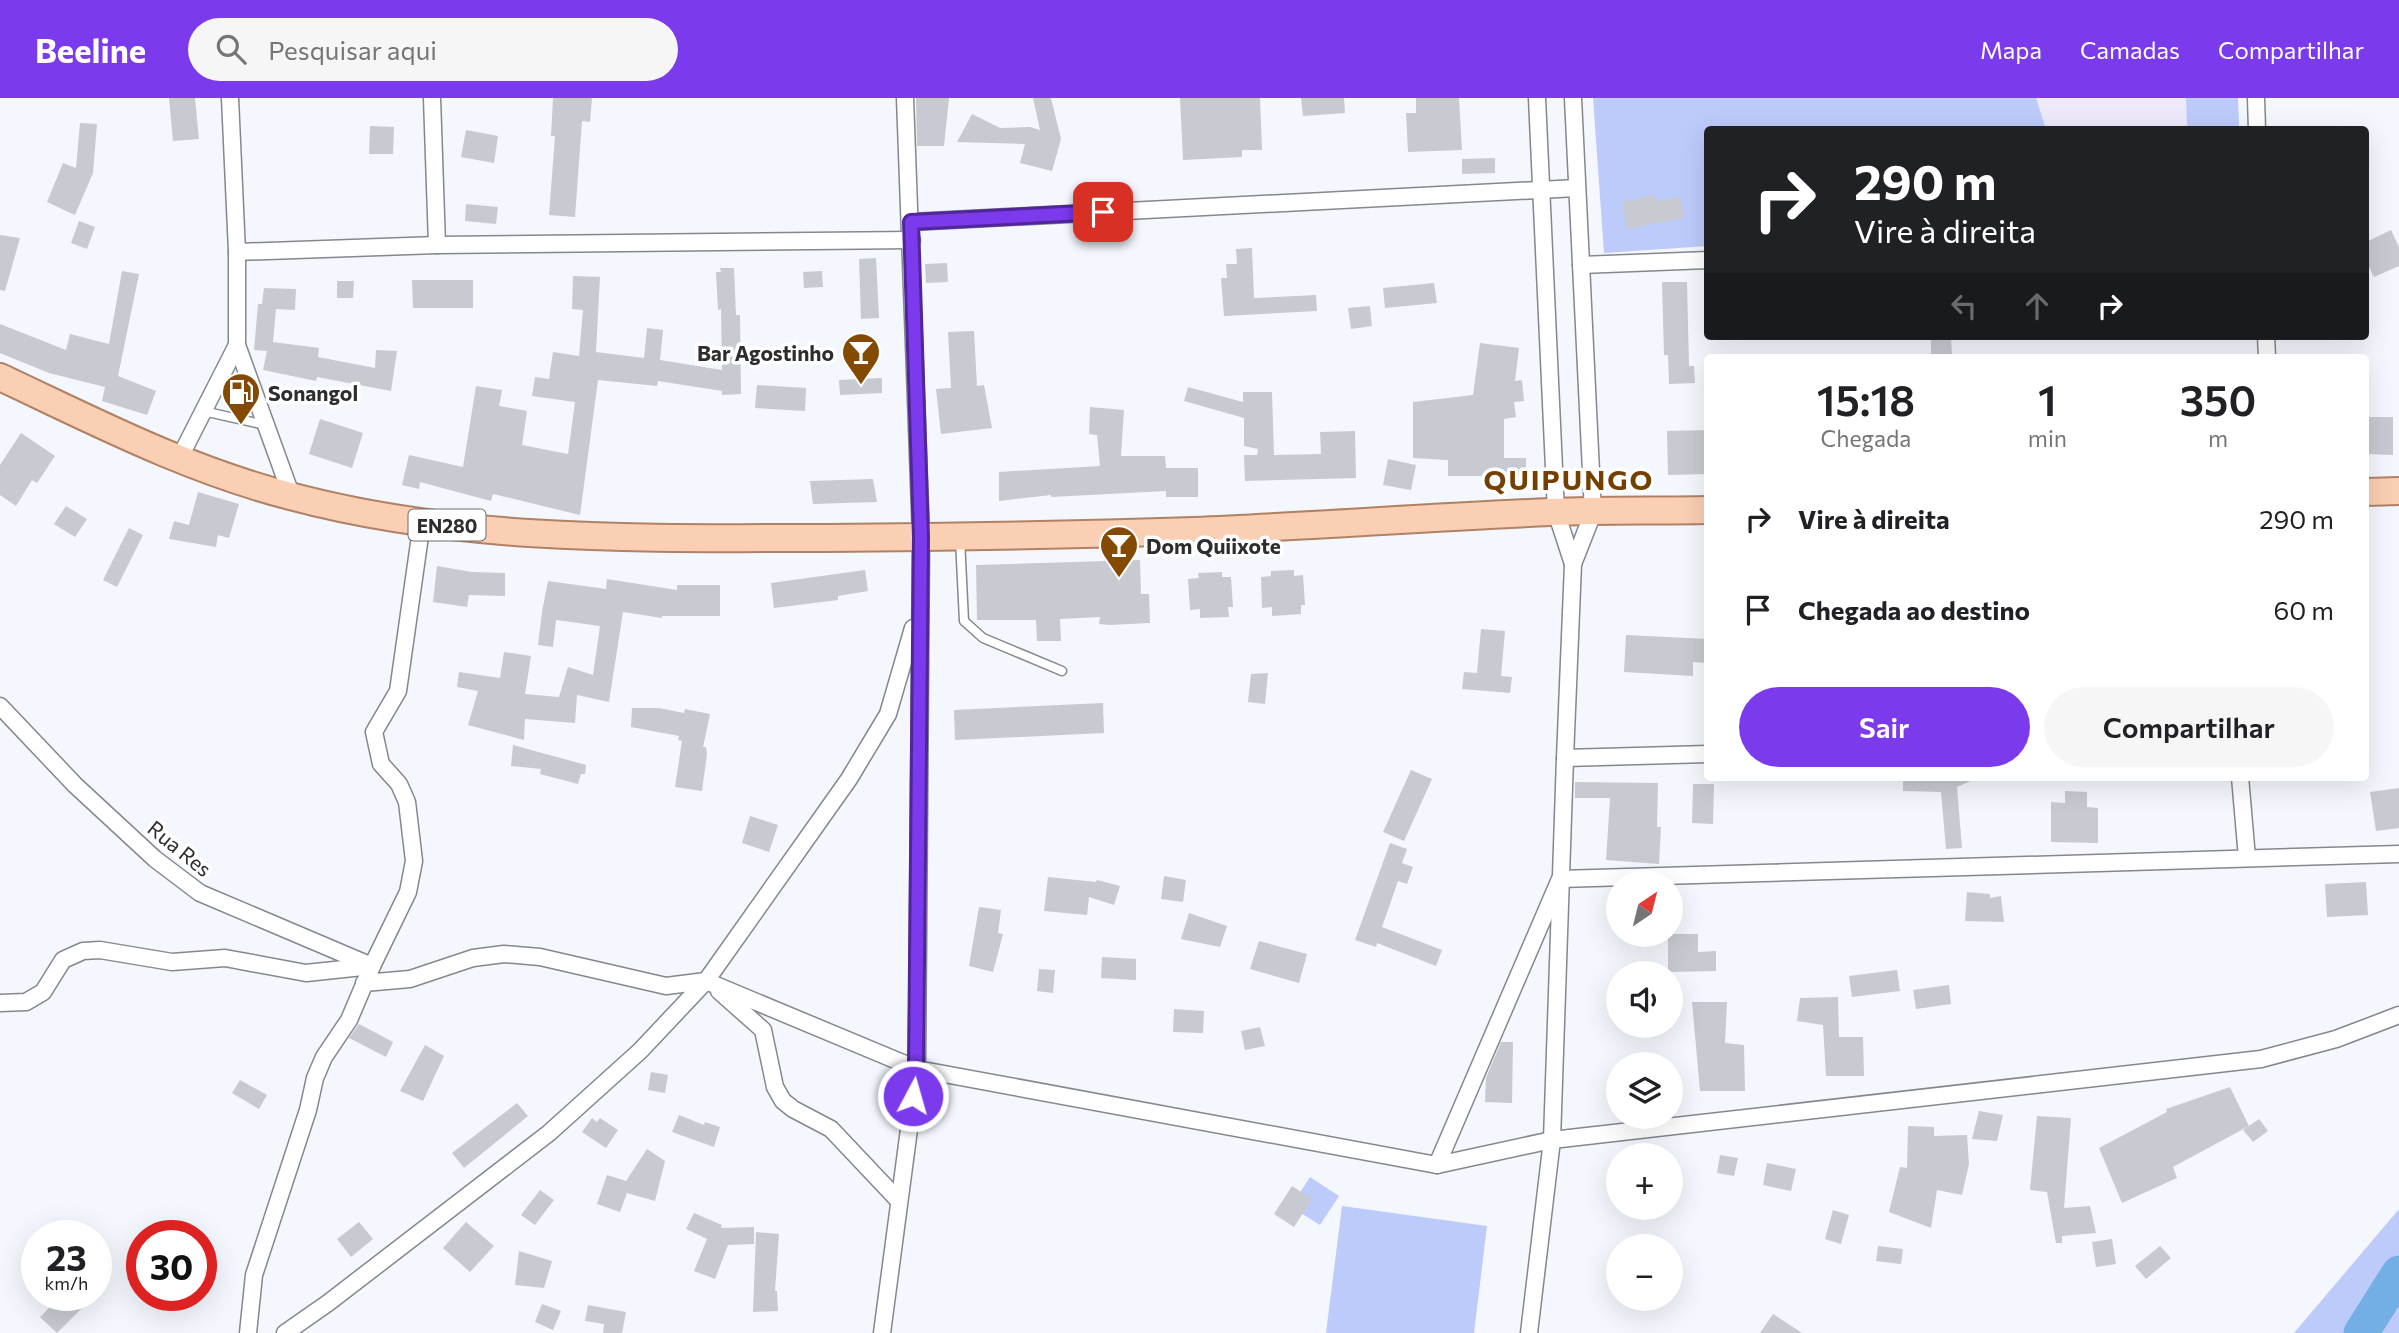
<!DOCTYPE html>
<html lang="pt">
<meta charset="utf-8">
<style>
:root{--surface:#fff;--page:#f6f6f6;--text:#202124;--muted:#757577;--accent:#7c3aed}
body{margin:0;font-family:Commissioner,sans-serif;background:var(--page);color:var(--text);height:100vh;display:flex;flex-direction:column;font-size:26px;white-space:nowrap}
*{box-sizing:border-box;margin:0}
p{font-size:23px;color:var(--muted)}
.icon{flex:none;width:38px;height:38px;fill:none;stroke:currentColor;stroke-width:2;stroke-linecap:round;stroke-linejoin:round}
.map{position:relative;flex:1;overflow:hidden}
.side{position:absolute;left:1704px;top:256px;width:665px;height:427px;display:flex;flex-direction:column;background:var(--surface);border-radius:7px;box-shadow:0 7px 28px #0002}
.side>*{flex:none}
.guide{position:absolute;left:1704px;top:28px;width:665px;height:214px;border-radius:7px;box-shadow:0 7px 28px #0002;background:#202124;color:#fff;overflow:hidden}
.needle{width:46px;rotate:35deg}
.tools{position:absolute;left:1606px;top:772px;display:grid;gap:14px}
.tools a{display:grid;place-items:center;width:77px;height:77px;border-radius:50%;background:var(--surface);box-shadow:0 7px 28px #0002;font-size:35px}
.speed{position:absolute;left:21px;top:1122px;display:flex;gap:14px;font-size:35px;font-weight:700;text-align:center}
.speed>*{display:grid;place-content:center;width:91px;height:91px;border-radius:50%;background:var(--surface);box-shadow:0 7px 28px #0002;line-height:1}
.speed small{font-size:18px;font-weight:400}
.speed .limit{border:10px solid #d22;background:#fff;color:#111}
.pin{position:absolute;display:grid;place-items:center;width:60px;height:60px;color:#fff;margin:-30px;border-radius:14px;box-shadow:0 4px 10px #0006}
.me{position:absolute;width:77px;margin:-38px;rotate:6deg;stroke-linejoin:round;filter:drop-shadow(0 0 5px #0008)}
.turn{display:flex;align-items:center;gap:24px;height:147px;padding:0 35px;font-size:32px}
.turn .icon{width:91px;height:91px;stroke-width:2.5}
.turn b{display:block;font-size:49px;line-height:60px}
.lanes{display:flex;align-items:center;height:66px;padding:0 35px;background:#0003;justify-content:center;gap:35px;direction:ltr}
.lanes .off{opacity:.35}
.eta{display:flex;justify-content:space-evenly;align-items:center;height:119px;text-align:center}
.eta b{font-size:42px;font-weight:600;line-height:49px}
.action{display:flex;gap:14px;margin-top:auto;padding:14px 35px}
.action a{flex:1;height:80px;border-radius:42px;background:var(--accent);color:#fff;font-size:28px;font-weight:600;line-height:80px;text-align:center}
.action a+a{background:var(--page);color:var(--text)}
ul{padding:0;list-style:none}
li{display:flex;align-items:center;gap:21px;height:91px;padding:0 35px}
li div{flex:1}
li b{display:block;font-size:26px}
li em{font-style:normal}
header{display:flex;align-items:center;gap:42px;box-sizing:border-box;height:98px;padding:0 35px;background:var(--accent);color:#fff}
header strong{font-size:33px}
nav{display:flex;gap:38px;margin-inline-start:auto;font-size:24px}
.search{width:490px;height:63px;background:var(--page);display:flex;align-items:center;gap:18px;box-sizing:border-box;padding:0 24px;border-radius:38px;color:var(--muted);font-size:26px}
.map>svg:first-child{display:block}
.education{fill:#eeeafc}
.green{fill:#bdcbfb}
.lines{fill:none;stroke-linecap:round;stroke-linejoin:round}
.river{stroke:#73afe4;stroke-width:35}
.building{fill:#c7cad1}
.lane-casing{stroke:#84878d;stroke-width:11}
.street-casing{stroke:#84878d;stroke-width:19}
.primary-casing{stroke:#b08265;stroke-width:30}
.lane{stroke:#fff;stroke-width:8}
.street{stroke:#fff;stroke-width:16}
.primary{stroke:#facfb3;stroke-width:26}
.route-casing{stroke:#51269a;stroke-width:18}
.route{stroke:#7c3aed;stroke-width:12}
.labels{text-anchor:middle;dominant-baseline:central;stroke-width:7;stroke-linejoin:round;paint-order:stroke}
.shield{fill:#fff;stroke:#6c6c6e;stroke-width:2}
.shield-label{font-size:19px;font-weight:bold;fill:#2d2d30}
.poi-label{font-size:21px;font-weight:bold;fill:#2d2d30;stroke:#fff;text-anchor:start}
.street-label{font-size:21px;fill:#2d2d30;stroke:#fff}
.district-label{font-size:28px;font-weight:bold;letter-spacing:2px;fill:#753f00;stroke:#fff}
</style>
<header>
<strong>Beeline</strong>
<div class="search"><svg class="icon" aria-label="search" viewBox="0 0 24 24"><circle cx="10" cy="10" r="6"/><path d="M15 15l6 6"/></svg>Pesquisar aqui</div>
<nav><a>Mapa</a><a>Camadas</a><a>Compartilhar</a></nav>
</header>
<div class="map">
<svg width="2399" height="1235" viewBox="0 0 2399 1235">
<rect width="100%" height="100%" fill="#f4f7fe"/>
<polygon class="education" points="2010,0 2238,0 2239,31 2012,31"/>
<g class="green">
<polygon points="1593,0 2036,0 2046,31 1708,32 1708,148 1604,155"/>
<polygon points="2186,0 2238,0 2239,28 2187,28"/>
<polygon points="1310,1079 1339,1098 1320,1127 1291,1109"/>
<polygon points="1342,1108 1487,1128 1474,1235 1326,1235"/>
<polygon points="2399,1111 2399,1235 2294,1235"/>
</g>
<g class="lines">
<polyline class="river" points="2361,1235 2399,1175"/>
</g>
<g class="building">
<polygon points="169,0 195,0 199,41 173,43"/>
<polygon points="553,0 592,0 590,24 582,23 575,119 549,117 555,38 551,38"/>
<polygon points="916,0 949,0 944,48 917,48"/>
<polygon points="1033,0 1051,0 1061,41 1052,73 1020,65 1025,46 957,44 972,16 1000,30 1030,29 1040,32"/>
<polygon points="1180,0 1260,0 1262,52 1242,52 1242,59 1183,62"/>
<polygon points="1301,0 1344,0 1345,15 1303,18"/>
<polygon points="1416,0 1459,0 1462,52 1408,54 1406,15 1416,15"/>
<polygon points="80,25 97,26 93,75 75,117 47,104 63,65 76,70"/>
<polygon points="370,28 394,29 393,56 369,56"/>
<polygon points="466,32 498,38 494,65 461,59"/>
<polygon points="1495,60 1495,75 1462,76 1462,61"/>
<polygon points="1654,97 1656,103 1680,99 1684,120 1627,131 1622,104"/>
<polygon points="466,106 498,109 496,126 465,123"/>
<polygon points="79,123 95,129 87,151 71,145"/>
<polygon points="2391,132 2399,149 2399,168 2374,179 2366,163 2366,144"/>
<polygon points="0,137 20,140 5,193 0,192"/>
<polygon points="1252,150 1254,200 1316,197 1317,213 1224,218 1221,180 1227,180 1226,166 1237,166 1236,151"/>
<polygon points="876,160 879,220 861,221 859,161"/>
<polygon points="947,165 948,184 926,185 925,166"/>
<polygon points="720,170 734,170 736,217 740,217 741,296 722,297 722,293 658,283 657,288 598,282 580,417 493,396 491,403 420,384 419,391 402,387 409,357 463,369 476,288 502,292 499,308 527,313 522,347 568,356 575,304 532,298 535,279 549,281 553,254 579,258 583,212 572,211 573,178 600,179 596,254 644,260 647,230 663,232 660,262 722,272 721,211 718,212 716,174 721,174"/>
<polygon points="122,173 139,176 118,278 156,293 147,317 102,303 105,289 49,275 0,255 0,226 66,252 70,236 109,246"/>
<polygon points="822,173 823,189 804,190 803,174"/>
<polygon points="412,182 473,182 473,210 413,210"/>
<polygon points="337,183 354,183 353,200 337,200"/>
<polygon points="1662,184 1687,184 1689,268 1694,268 1695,285 1669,286 1668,257 1664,257"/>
<polygon points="1434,185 1437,205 1385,210 1383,190"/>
<polygon points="264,190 296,191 295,212 276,211 273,244 319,250 318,259 375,270 376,252 397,253 391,293 317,279 316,283 263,272 267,253 254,252 258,206 262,206"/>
<polygon points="1370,208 1372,228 1351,231 1348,210"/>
<polygon points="974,233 977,288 984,287 992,330 941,336 936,291 951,290 948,234"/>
<polygon points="1931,238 1951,238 1952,259 1931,259"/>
<polygon points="1480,245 1519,250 1515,283 1522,282 1524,303 1514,304 1516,319 1504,321 1504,360 1526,360 1526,378 1448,378 1448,362 1413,360 1413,304 1473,297"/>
<polygon points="882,280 882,295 840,297 839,282"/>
<polygon points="757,287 806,290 805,313 755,310"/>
<polygon points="1188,289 1243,304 1243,294 1272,294 1274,357 1321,356 1320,334 1355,333 1356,380 1245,383 1244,357 1257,357 1258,351 1244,348 1244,320 1184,303"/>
<polygon points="228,290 243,293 245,301 244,310 225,306"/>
<polygon points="1090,309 1124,312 1121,358 1165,358 1166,370 1198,370 1198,399 1166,399 1166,393 1051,399 1051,397 999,403 999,374 1100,368 1097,337 1089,336"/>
<polygon points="2366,319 2393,319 2393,357 2366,356"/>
<polygon points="320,321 363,335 352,370 309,356"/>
<polygon points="1708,332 1708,376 1668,377 1667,333"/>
<polygon points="21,335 55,358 37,385 32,382 16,408 0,397 0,367"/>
<polygon points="1388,361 1416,367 1411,392 1383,387"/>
<polygon points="873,381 877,404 813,406 810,383"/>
<polygon points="198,394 239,406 229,440 218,437 216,449 169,441 174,423 189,427"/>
<polygon points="66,408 87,421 75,439 54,426"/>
<polygon points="129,430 143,437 117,489 103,482"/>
<polygon points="1140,462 1141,496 1149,496 1150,525 1109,527 1099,526 1100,519 1060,521 1061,543 1037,543 1036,522 977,522 976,467"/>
<polygon points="437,468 472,474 505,475 505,498 469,497 467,509 433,504"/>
<polygon points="865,472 868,493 838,498 838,502 774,510 771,485"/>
<polygon points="1294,472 1294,478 1303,477 1305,507 1301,507 1301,516 1272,518 1272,509 1262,510 1261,479 1271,478 1271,473"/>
<polygon points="1222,474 1222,479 1231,479 1233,509 1228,509 1229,519 1200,520 1200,511 1190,512 1188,481 1199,480 1198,475"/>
<polygon points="607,481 677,492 677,487 720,487 720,518 662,518 662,520 623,514 609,604 577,597 575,625 525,621 524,642 468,627 478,593 457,589 459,574 500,580 504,554 531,558 525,596 559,599 568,569 593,577 600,528 556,522 553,549 538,547 542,514 548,483 606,491"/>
<polygon points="1481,531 1505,533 1501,578 1512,579 1510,595 1462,591 1464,574 1477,575"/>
<polygon points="1626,537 1708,541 1708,565 1693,564 1693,578 1624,574"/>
<polygon points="1268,575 1265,606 1248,604 1251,576"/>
<polygon points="1103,605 1104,635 955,642 954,612"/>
<polygon points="632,610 659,610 684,615 685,611 710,616 703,649 706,649 707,656 702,693 675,689 682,643 678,642 679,638 631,629"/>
<polygon points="513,647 586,667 585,676 581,676 578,686 540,676 541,671 511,668"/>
<polygon points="1411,672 1432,681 1404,743 1383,734"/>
<polygon points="1903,679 1980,679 1957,689 1962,750 1946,751 1941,694 1903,693"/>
<polygon points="1575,684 1658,685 1657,729 1661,729 1659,766 1606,762 1610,700 1575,700"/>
<polygon points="1693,686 1714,686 1713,726 1692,725"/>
<polygon points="2399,690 2399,730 2376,733 2370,694"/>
<polygon points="2065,693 2087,694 2087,709 2098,710 2098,745 2051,744 2051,704 2065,705"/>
<polygon points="750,718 778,727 769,754 742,745"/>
<polygon points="1390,745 1407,751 1402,765 1413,769 1407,786 1398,783 1382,829 1442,852 1436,868 1377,845 1376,849 1355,842"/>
<polygon points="1164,778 1186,782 1183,804 1161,801"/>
<polygon points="1048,779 1096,784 1097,782 1120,788 1114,807 1089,799 1087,817 1044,813"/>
<polygon points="2366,784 2368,817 2327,819 2325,786"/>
<polygon points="1967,794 1990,796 1990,800 2001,798 2004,824 1965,823"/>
<polygon points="979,809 1001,812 998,835 1003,836 993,874 969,868"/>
<polygon points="1189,815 1227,828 1220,849 1181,841"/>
<polygon points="1668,836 1698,836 1698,854 1716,853 1716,873 1668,874"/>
<polygon points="1259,843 1307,856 1299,885 1250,871"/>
<polygon points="1102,859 1136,861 1136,882 1101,880"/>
<polygon points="1039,871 1055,872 1053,895 1037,893"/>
<polygon points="1897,872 1900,893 1852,899 1849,878"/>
<polygon points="1949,887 1951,906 1916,911 1913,892"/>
<polygon points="1838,899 1839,939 1863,939 1864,978 1826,978 1823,927 1797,923 1800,900"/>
<polygon points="1692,904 1727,904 1725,945 1744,947 1745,993 1700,993"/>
<polygon points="1174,911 1204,913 1203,935 1173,934"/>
<polygon points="359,926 393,944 386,959 349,940"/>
<polygon points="1260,929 1265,948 1245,952 1241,933"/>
<polygon points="1501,944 1513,944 1512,1005 1485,1004 1486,980"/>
<polygon points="425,947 444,958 423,1003 400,993"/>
<polygon points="651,974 668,977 665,995 648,992"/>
<polygon points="240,982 267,997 259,1011 232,995"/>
<polygon points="2230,989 2249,1028 2173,1069 2177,1080 2122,1105 2099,1050 2167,1014 2166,1011"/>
<polygon points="517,1005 528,1018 464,1070 452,1055"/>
<polygon points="1979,1013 2003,1017 1997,1043 1972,1041"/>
<polygon points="679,1017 704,1027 705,1024 720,1029 714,1049 672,1034"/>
<polygon points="2037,1018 2071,1020 2064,1110 2090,1108 2096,1135 2062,1138 2062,1145 2056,1145 2047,1094 2030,1092"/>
<polygon points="592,1020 597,1024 600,1020 618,1032 606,1050 582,1034"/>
<polygon points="2259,1021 2268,1033 2253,1044 2243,1032"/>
<polygon points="1908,1028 1934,1029 1934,1038 1967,1037 1969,1066 1962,1097 1937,1092 1931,1130 1889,1114 1900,1069 1907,1070"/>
<polygon points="647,1051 665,1063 655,1103 627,1095 620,1114 597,1106 607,1077 626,1083"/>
<polygon points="1720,1057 1738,1060 1734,1078 1717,1075"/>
<polygon points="1767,1065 1796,1071 1791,1093 1763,1087"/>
<polygon points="1292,1088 1312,1101 1294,1129 1274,1116"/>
<polygon points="540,1092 554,1102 535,1127 521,1117"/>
<polygon points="1833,1112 1849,1117 1841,1146 1825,1141"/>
<polygon points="694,1115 722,1127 721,1130 754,1129 754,1146 728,1147 715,1181 694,1173 707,1141 686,1131"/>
<polygon points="359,1124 373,1141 351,1159 337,1141"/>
<polygon points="466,1124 494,1148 470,1174 443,1150"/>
<polygon points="756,1134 779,1136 775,1193 777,1193 778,1213 753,1214"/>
<polygon points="2112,1141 2116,1166 2096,1169 2092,1144"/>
<polygon points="1878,1148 1903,1151 1901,1166 1876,1163"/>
<polygon points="2160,1148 2171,1160 2146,1181 2135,1168"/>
<polygon points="519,1153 552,1163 544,1190 515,1187"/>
<polygon points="62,1197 69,1197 82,1210 57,1235 40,1219"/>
<polygon points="542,1206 561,1213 553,1232 535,1224"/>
<polygon points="588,1207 626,1214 622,1235 603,1235 604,1226 585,1223"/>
<polygon points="1773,1216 1802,1235 1760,1235"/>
</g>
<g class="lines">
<defs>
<g id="lane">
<polyline points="203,313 265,327"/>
<polyline points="960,441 964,523 983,540 1062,573"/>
</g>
<g id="street">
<polyline points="230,0 237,154 237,247 292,399"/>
<polyline points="432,0 437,147"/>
<polyline points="1537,0 1556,414 1573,466"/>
<polyline points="1573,0 1593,415 1573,466 1565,660 1708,656"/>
<polyline points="2256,0 2257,32"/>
<polyline points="911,124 1577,90"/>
<polyline points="237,154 437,147 912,142"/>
<polyline points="1581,167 1708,162"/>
<polyline points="2266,238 2267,259"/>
<polyline points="178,363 237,247"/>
<polyline points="0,608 75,687 155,761 200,795 372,868"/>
<polyline points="2240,679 2247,760"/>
<polyline points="364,885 410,881 473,860 504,856 540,859 666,888 706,883 917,971 1437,1067 1552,1042 2261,961 2336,941 2399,917"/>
<polyline points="719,893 763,932 775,989 783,1003 793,1011 831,1031 899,1103"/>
<polyline points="0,905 26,904 43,894 63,862 83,853 100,852 172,864 225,860 306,875 372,868"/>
<polyline points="1437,1067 1560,781 2399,756"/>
<polyline points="248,1235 254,1177 308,1012 315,980 324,959 349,922 372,868 408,794 414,763 407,704 399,686 381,666 374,634 398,593 422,424"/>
<polyline points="285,1235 328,1205 549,1035 640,953 706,883 849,681 888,616 913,530"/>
<polyline points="882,1235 917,971 921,439 905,0"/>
<polyline points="1529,1235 1552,1042 1565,660"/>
</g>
<g id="primary">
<path d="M0,279C96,324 186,371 290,398C465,445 647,440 827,440C949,439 1072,437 1194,433C1313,428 1432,419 1551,414C1603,412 1656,413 1708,412"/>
<polyline points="2366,394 2399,393"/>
</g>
</defs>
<use href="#lane" class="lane-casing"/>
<use href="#street" class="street-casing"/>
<use href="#primary" class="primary-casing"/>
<use href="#lane" class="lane"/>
<use href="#street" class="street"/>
<use href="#primary" class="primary"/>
</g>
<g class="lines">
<defs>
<polyline id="route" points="913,998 916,971 921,439 911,124 1103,114"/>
</defs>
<use href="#route" class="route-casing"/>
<use href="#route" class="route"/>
</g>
<defs>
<symbol id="bar-pin" viewBox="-11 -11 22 30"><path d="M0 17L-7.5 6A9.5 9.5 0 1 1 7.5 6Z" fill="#854a02" stroke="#fff"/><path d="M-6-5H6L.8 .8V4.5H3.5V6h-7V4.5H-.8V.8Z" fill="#fff"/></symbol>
<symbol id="fuel-pin" viewBox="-11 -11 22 30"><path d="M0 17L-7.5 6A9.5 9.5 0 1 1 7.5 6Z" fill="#854a02" stroke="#fff"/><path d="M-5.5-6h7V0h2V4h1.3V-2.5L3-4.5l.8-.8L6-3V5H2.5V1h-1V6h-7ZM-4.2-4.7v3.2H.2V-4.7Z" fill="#fff"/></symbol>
</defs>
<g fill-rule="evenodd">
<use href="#bar-pin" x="839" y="232" width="44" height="60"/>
<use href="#fuel-pin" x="219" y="272" width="44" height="60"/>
<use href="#bar-pin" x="1097" y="425" width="44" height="60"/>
</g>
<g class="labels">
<rect class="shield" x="408.5" y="411.5" width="77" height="31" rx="5"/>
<g class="shield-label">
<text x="447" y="427">EN280</text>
</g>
<g class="poi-label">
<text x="834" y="254" text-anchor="end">Bar Agostinho</text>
<text x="268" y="294">Sonangol</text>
<text x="1146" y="447">Dom Quiixote</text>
</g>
<g class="street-label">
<text transform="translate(180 750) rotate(39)">Rua Res</text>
</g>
<g class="district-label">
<text x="1569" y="381">QUIPUNGO</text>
</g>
</g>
</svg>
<div class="tools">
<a><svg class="needle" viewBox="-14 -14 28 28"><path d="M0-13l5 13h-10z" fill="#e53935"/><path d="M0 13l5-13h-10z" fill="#757577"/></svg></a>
<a><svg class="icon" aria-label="sound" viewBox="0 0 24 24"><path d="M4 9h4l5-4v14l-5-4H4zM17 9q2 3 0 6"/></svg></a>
<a><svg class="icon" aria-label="layers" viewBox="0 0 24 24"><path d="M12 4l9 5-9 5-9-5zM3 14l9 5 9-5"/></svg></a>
<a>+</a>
<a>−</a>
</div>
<div class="speed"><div>23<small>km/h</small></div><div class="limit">30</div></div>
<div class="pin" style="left:1103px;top:114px;background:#d93025"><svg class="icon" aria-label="arrive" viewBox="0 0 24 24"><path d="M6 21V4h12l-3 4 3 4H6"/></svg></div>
<svg class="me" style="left:913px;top:998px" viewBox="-20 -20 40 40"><circle r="17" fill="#7c3aed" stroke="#fff" stroke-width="3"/><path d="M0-11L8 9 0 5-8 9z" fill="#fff"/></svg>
<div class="guide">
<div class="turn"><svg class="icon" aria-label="right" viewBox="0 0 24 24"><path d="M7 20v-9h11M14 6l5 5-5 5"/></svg><div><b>290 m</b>Vire à direita</div></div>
<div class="lanes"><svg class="icon off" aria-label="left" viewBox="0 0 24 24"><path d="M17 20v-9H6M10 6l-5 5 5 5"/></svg><svg class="icon off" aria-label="ahead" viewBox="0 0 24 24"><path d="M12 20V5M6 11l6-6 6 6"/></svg><svg class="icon" aria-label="right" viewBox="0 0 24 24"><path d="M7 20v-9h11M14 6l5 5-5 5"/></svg></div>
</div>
<section class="side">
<div class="eta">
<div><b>15:18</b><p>Chegada</p></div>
<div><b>1</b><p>min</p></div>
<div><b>350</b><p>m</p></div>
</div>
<ul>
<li><svg class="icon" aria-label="right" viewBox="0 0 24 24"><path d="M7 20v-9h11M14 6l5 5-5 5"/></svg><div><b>Vire à direita</b></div><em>290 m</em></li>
<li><svg class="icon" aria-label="arrive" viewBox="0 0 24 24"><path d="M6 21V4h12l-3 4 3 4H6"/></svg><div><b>Chegada ao destino</b></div><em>60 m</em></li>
</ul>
<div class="action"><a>Sair</a><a>Compartilhar</a></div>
</section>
</div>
